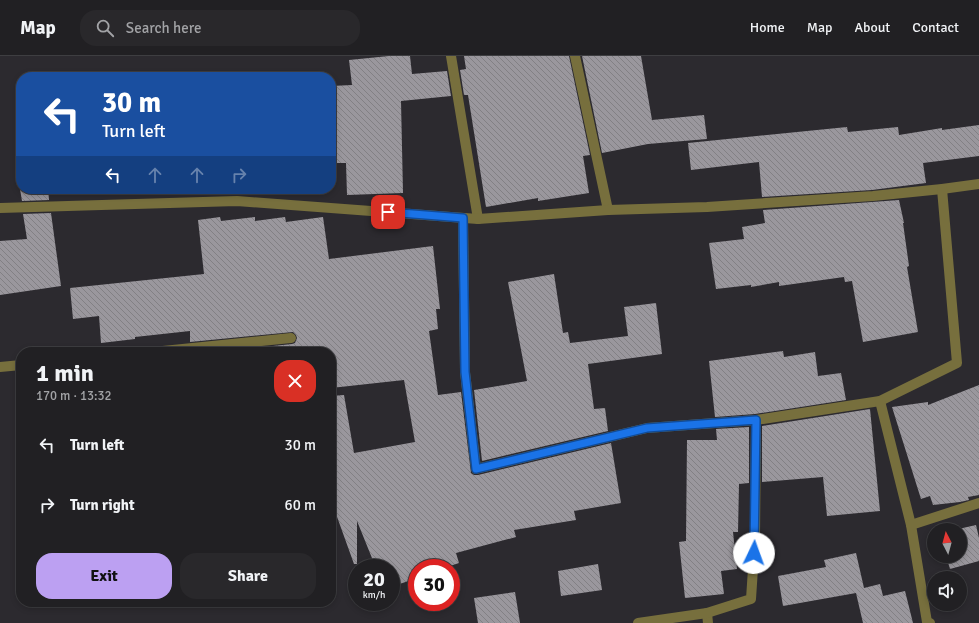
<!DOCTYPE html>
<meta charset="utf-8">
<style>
:root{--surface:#212023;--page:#29282b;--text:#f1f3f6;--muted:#a2a3a6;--line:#3e3e41;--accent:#bca0f2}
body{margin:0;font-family:Signika,sans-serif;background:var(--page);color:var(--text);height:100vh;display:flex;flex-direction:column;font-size:15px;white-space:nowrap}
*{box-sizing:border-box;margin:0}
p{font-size:13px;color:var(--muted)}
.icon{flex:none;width:22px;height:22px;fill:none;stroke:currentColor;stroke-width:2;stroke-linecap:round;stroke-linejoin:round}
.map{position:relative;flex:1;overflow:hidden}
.sheet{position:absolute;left:16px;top:291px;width:320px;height:260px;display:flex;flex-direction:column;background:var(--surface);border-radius:16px;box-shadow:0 2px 6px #0003,0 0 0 1px var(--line)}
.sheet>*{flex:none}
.guide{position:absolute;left:16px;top:16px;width:320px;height:122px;border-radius:16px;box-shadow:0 2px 6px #0003,0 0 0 1px var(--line);background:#1a4fa0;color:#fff;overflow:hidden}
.needle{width:26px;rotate:354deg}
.tools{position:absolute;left:927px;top:467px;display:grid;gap:8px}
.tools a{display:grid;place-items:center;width:40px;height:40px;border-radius:50%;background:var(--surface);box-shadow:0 2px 6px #0003,0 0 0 1px var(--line);font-size:20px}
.speed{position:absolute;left:348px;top:503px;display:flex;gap:8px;font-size:20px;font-weight:700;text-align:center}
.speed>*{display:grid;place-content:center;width:52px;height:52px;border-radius:50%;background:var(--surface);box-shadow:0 2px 6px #0003,0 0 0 1px var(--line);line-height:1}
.speed small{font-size:10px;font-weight:400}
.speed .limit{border:6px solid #d22;background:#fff;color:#111}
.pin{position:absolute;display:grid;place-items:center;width:34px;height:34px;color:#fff;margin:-17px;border-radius:8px;box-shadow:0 2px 6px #0006}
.me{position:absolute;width:44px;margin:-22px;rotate:3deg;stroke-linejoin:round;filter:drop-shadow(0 0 3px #0008)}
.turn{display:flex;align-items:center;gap:14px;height:84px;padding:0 20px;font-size:18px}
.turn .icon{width:52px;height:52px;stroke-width:2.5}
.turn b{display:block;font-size:28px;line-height:34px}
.lanes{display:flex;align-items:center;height:38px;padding:0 20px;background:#0003;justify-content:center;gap:20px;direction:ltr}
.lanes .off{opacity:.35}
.round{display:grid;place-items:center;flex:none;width:42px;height:42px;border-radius:16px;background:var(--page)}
.overview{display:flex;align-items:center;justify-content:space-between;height:68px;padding:0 20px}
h1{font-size:24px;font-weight:800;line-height:30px}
.action{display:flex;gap:8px;margin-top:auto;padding:8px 20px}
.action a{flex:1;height:46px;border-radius:16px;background:var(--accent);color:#111;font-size:16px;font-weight:800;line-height:46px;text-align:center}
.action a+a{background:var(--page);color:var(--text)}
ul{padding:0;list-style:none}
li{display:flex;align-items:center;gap:12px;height:60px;padding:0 20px}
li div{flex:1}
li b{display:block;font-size:15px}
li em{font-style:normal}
header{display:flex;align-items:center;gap:24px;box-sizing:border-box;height:56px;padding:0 20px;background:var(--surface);border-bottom:1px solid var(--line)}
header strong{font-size:19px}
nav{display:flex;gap:22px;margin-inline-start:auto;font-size:14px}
.search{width:280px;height:36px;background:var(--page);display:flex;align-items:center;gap:10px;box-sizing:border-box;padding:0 14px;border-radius:16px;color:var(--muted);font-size:15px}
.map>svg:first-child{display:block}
.building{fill:url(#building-back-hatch)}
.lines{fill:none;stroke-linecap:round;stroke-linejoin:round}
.street{stroke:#776f3d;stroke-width:10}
.route-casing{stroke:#114b97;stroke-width:10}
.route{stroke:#1a73e8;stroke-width:7}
</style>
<header>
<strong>Map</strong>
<div class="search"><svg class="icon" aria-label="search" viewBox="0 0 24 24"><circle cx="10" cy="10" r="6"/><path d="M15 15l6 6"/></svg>Search here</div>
<nav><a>Home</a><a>Map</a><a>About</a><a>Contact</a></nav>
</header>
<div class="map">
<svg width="979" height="567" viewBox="0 0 979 567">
<defs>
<pattern id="building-back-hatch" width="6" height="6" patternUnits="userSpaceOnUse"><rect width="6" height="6" fill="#9a979d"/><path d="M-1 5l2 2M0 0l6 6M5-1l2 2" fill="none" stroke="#828084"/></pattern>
</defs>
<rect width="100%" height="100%" fill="#2c2a2f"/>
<g class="building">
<polygon points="389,0 410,0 412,18 447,15 451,40 401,45 403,137 347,139 346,107 331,107 331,30 352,29 349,4"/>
<polygon points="464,0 569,0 590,99 583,100 589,137 538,145 538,142 486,151 468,39 464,39 460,14 466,13"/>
<polygon points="582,0 641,0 652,64 704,59 707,83 648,88 602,97"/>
<polygon points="979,69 979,100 923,107 926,127 872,134 762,141 759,106 691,114 688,87 847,71 848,76 898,71 899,79 942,72 942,74"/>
<polygon points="20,133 48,133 49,144 22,145"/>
<polygon points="899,144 904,167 903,167 909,210 907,211 918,276 863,286 852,225 845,226 844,221 779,230 779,226 751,231 751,229 716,233 709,187 744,183 742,171 765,167 763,154"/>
<polygon points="51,157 61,230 0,239 0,185 27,183 23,158"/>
<polygon points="220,161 221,165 255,161 255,165 285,161 286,166 323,161 329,203 433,190 440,253 436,253 438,273 429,275 438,339 461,336 471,417 474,419 478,419 611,387 621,447 574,455 576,464 514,474 516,481 456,497 459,507 444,512 417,512 417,522 391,531 391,512 376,512 357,465 357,508 354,508 336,458 331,459 331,340 344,339 354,397 415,386 404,324 331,332 331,296 217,296 292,288 295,287 297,282 296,279 293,276 190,286 190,275 135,281 135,283 101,287 99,260 73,263 70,232 204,218 198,164"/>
<polygon points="554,218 563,277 568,276 570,287 628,280 624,251 656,247 662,298 588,308 594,353 605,352 608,375 482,405 474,334 527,325 508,226"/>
<polygon points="783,295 784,301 815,296 818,320 841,317 846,344 755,358 715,361 709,305"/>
<polygon points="979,329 979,439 968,441 969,444 960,446 933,449 930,440 921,443 892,351 928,346 928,349"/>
<polygon points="870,353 880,455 827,460 823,421 762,426 762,370"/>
<polygon points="749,371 749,427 739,428 738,476 733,476 737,513 721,515 724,538 685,542 679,486 686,485 687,384 717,384 716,373"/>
<polygon points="976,469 979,482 979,505 950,513 946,500 960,500 960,474 954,474"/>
<polygon points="856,497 864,532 880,528 883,540 905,535 913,567 863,567 856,537 783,550 778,520 826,511 824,504"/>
<polygon points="598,508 602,534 561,540 558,515"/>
<polygon points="515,536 520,567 478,567 474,542"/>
</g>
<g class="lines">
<g class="street">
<polyline points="451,0 478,163"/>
<polyline points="575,0 608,154"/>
<polyline points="0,152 237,145 478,163 608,154 707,151 873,140 942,133 979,128"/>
<polyline points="463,162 465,316 476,413 647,372 756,364 880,345 957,307 942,133"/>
<polyline points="153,296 291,282"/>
<polyline points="0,311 21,309"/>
<polyline points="880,345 911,469 927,566 930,567"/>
<polyline points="911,469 979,447"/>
<polyline points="707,557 708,567"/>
<polyline points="638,567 707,557 751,543 755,482 756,364"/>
</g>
</g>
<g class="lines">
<defs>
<polyline id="route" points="388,156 463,162 465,316 476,413 647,372 756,364 754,497"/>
</defs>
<use href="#route" class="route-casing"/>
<use href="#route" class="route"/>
</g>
</svg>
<div class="tools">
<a><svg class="needle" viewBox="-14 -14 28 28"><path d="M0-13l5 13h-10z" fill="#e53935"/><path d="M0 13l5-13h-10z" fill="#a2a3a6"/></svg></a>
<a><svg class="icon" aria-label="sound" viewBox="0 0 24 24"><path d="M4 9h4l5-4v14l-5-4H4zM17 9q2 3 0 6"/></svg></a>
</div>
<div class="speed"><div>20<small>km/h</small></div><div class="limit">30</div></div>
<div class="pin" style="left:388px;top:156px;background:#d93025"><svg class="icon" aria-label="arrive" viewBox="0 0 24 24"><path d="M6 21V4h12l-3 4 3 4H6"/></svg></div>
<svg class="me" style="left:754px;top:497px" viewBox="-20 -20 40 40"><circle r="19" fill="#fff"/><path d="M0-13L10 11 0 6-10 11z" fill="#1a73e8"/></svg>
<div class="guide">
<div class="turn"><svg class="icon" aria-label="left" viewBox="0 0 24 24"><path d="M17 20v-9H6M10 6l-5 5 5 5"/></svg><div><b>30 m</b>Turn left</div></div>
<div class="lanes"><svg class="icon" aria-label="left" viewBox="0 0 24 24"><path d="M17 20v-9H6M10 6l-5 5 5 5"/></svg><svg class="icon off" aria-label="ahead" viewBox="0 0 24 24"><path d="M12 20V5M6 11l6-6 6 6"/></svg><svg class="icon off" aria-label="ahead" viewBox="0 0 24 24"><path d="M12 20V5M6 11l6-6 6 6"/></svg><svg class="icon off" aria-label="right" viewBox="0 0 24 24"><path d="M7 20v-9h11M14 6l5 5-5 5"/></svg></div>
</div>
<section class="sheet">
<div class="overview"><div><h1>1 min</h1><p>170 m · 13:32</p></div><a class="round" style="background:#d93025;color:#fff"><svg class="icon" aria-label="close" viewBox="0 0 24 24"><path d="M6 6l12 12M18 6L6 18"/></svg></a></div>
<ul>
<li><svg class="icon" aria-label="left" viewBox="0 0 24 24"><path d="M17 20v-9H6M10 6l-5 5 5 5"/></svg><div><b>Turn left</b></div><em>30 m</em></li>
<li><svg class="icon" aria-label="right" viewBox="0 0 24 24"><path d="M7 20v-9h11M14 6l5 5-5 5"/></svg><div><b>Turn right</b></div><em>60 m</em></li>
</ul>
<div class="action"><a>Exit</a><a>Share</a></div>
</section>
</div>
